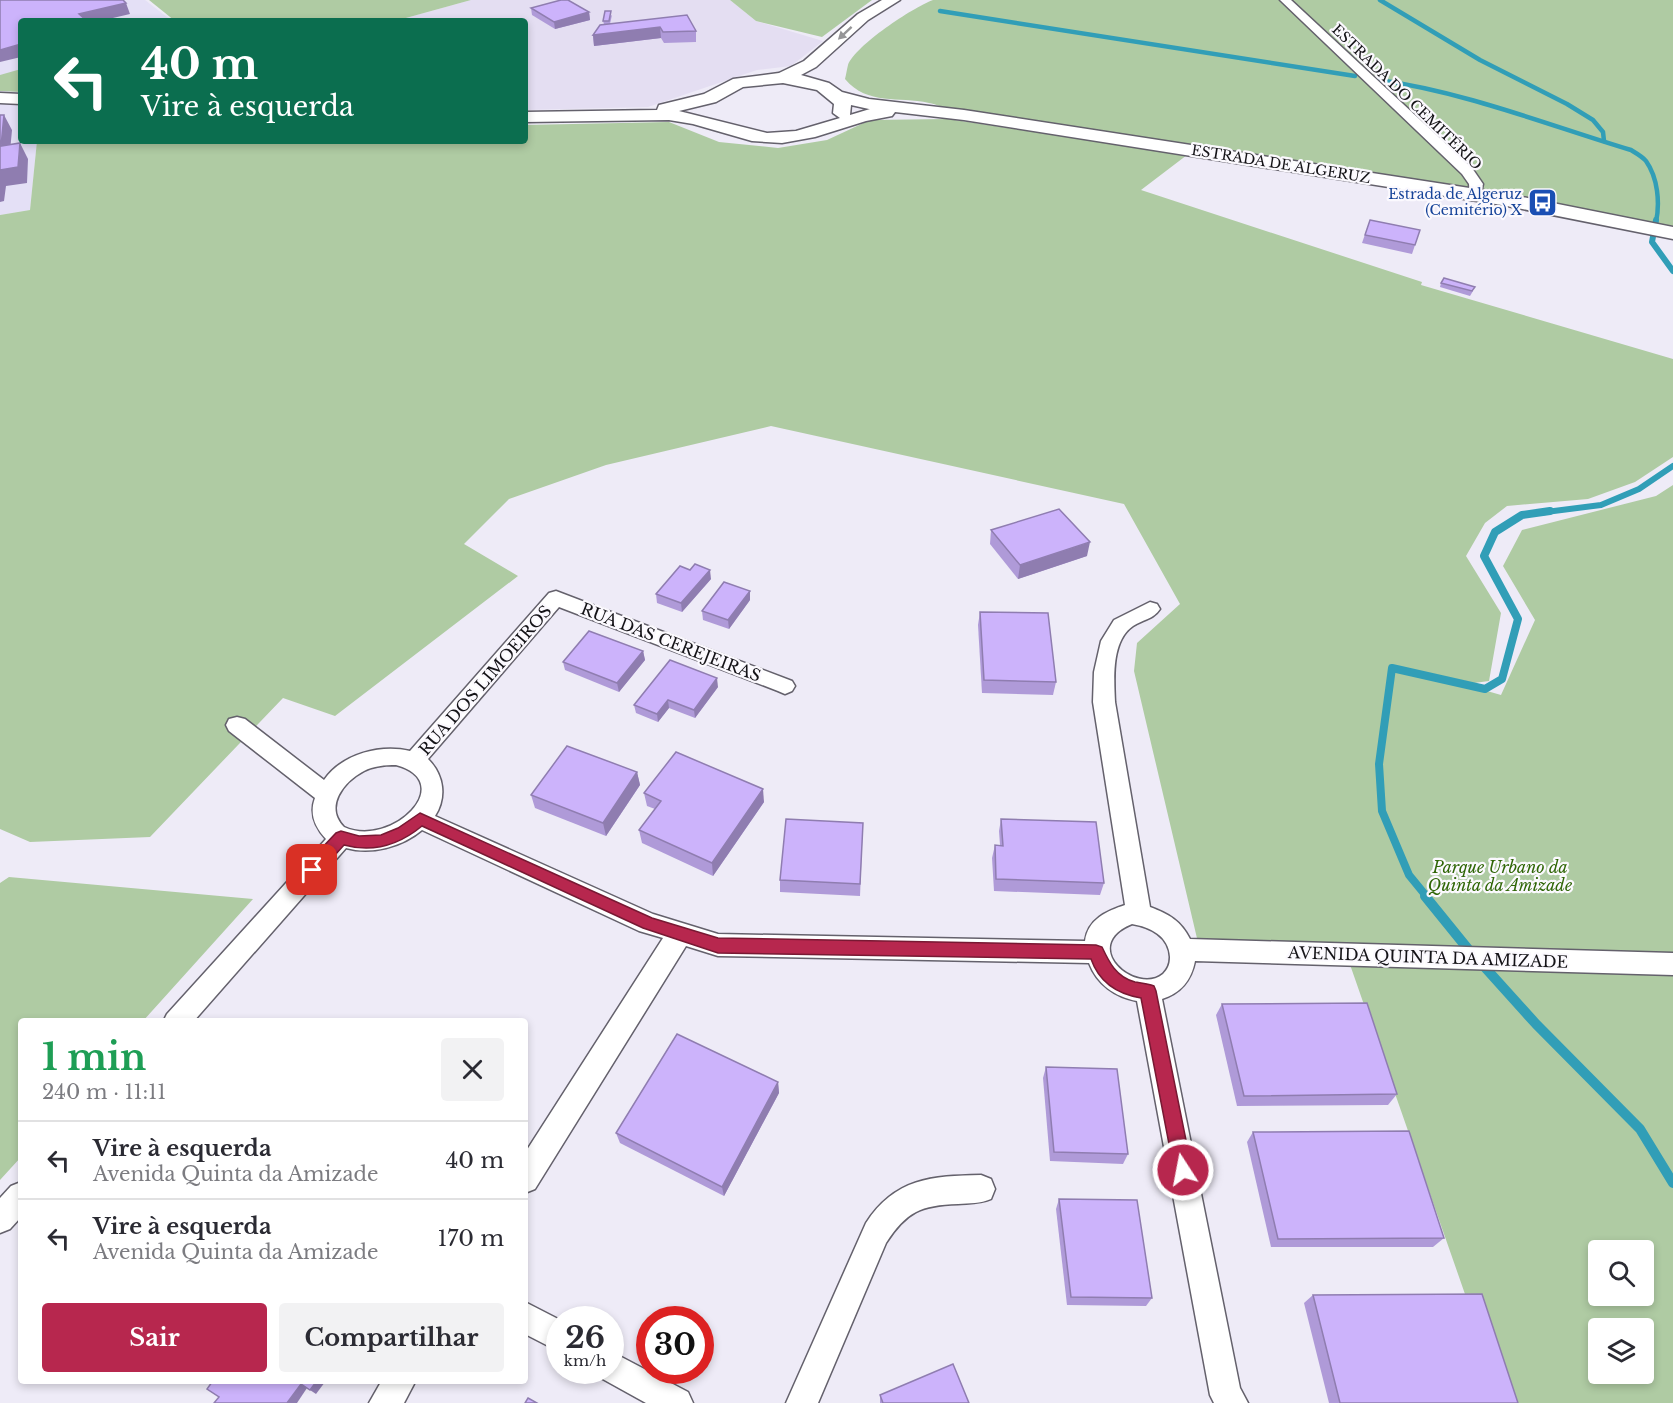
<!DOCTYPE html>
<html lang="pt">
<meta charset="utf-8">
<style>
:root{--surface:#fff;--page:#f2f2f3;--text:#2b2b33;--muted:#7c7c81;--line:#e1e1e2;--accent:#b7274e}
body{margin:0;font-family:"Libre Baskerville",serif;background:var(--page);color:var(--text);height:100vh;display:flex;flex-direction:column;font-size:22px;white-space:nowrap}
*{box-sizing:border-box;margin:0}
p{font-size:20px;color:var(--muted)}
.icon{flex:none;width:33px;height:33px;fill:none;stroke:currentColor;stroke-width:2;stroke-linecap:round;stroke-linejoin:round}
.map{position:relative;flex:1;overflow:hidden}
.details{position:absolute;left:18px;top:1018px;width:510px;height:366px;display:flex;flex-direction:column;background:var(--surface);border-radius:6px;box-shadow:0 3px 9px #0003}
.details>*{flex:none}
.hud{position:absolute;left:18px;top:18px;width:510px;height:126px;border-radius:6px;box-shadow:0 3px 9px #0003;background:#0b6e4f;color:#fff;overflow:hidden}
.tools{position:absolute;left:1588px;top:1240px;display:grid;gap:12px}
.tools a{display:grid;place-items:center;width:66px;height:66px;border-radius:6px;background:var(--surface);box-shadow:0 3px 9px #0003;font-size:30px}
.speed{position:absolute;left:546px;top:1306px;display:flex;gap:12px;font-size:30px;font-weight:700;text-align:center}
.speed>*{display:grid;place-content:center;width:78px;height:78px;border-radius:50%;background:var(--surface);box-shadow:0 3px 9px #0003;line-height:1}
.speed small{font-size:15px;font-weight:400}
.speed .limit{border:9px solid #d22;background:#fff;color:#111}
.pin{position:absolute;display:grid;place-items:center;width:51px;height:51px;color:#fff;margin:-26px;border-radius:12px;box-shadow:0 3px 9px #0006}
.me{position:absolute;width:66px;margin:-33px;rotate:349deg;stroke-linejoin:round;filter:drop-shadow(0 0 4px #0008)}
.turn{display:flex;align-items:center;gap:21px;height:126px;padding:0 24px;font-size:27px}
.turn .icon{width:78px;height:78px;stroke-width:2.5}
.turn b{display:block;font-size:42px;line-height:51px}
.round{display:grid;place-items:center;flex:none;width:63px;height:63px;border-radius:6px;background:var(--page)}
.headline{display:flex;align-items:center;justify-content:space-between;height:102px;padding:0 24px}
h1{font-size:36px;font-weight:800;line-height:45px;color:#1e9e55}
.button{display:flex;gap:12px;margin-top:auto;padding:12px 24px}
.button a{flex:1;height:69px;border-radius:6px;background:var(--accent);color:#fff;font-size:24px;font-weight:800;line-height:69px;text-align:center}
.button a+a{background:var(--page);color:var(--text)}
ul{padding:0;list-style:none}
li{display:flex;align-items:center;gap:18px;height:78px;padding:0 24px;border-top:2px solid var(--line)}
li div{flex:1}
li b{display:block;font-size:22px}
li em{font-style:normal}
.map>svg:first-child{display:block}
.commercial{fill:#e4e0f6}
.built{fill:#e4def2}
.green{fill:#afcba3;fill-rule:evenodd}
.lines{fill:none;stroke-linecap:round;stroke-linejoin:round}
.stream-far3{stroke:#319eb7;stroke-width:4.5}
.stream-far2{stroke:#319eb7;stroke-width:6}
.stream-far1{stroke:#319eb7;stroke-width:8}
.stream{stroke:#319eb7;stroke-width:10}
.minor-casing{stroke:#64616c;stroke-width:3}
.secondary-casing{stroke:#64616c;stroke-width:3}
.minor{fill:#fff;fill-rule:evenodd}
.secondary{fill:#fff;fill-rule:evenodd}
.wall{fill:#af9ad8}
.shaded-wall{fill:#8f7db0}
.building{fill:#ccb3fb;stroke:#8f7db0;stroke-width:1.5}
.oneway{fill:#959597}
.route{fill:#b7274e;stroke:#771933;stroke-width:1.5}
.labels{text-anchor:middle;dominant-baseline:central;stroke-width:4.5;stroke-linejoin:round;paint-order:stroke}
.far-street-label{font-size:14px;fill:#141317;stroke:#fbf9fe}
.far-transit-label{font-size:14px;fill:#164399;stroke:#fbf9fe;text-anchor:end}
.street-label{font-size:16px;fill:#141317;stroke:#fbf9fe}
.park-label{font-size:16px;font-style:italic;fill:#2f6606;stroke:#fbf9fe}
</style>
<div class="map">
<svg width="1673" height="1403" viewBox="0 0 1673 1403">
<rect width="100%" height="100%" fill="#eeebf7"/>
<polygon class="commercial" points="0,0 145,0 172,21 21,21 21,141 37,141 30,210 0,215"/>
<polygon class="built" points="471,0 730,0 756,21 823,41 791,66 757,70 648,107 525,110 525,21 395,21"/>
<g class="green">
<polygon points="149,0 471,0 395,21 175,21"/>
<polygon points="730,0 872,0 822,37 756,21"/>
<path d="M933,0H1673V228L951,111C944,108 936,104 929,103C898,96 868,106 845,79C846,75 847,69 848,65C856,45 912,8 933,0Z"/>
<polygon points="21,69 21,92 0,91 0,75"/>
<path d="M948,119L1187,155L1141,190L1422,282L1421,285L1673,359V457L1635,482L1588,499L1507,506L1485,523L1466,556L1501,613L1489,681L1474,683L1407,668L1501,695L1535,620L1503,566L1522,530L1656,496L1673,485V1403H1503L1347,956L1200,951L1134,671L1137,643L1180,604L1124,504L771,426L606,465L509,499L464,544L518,576L335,716L283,698L150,837L30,842L0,829V215L30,210L37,141H525V125L669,122L719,142L778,148L827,140L870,120ZM1599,1251H1644V1296H1599ZM1599,1329H1644V1374H1599Z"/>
<polygon points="9,877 253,899 143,1021 21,1022 21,1157 0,1180 0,883"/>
</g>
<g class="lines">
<g class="stream-far3">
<polyline points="1380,0 1480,60 1567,104 1593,120 1603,132 1604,141"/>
<polyline points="940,11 1355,76"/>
<path d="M1379,80C1465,92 1548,125 1631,150C1636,153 1643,157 1646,161C1658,178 1660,203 1656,222"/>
</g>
<g class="stream-far2">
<polyline points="1656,220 1652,242 1673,271"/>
<polyline points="1538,513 1601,505 1639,489 1673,466"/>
</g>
<polyline class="stream-far1" points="1427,897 1409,875 1382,811 1379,764 1392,668 1485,689 1502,679 1518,619 1484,556 1495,532 1522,515 1550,511"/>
<g class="stream">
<polyline points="1425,896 1472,954"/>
<polyline points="1481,963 1536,1024 1640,1129 1673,1183"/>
</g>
<defs>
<g id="minor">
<polygon points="1280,0 1291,0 1472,168 1483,184 1480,197 1470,197 1469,184 1462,174"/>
<path d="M556,591L792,681L795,686L792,691L785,694L778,691L559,607L428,759C444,775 447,797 435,816L653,914L718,934L1085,941C1088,919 1107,911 1125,905L1093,702L1094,672L1101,641L1114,620L1150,602L1157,604L1160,609C1154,619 1142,620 1133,626C1111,641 1114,679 1115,702L1150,907C1169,914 1181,921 1190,939L1673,953V975L1195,961C1191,981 1181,993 1162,999L1240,1388L1248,1403H1214L1210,1395L1137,1001C1115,997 1097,984 1089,963L718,956L686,946L535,1189L525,1193V1153L663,938L639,931L422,830C402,847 371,855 346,848L193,1022H163L167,1014L326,839C315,827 309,814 315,798L229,731L226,725L229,719L237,717L245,719L324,780C342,754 380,744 410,751L549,593ZM396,765C459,782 392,849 344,827C324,807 343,782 364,771C373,766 385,765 396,765ZM1132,924C1150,927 1169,936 1170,957C1170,964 1168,969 1163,974C1136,996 1078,946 1132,924Z"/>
<path d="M981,1175L991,1179L995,1189L991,1199C980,1204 970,1203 958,1204C921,1205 906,1212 886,1243L818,1403H786L866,1223C895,1178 932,1176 981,1175Z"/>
<polygon points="21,1182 21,1217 10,1229 0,1233 0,1198 11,1186"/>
<polygon points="525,1302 560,1320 560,1352 525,1334"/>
<polygon points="610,1351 688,1392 693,1403 646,1403 599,1377 597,1371 610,1371"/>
<polygon points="381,1382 415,1382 404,1403 369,1403"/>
</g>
<g id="secondary">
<path d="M882,0H900L868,20L816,67L801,75L829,83L842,92L869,99L964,110L1502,193L1673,227V239L1502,205L964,120L895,112L892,116L866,121L815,137L782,143L752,141L693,124L669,120L525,122V112L657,110L659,105L704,94L733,79L779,73L804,61L858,14ZM783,83L817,90L834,104L833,113L840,118L796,131L767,133L679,111L716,102L743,87ZM851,105L869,109H870L850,115Z"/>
<polygon points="0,93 21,94 21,104 0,103"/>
</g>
</defs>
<use href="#minor" class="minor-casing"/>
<use href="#secondary" class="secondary-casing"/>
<use href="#minor" class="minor"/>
<use href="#secondary" class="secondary"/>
</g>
<g class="wall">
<polygon points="531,8 589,12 590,20 555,29 532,15"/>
<polygon points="612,15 610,24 696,31 696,42 664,43 661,38 594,46 593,35 604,24 603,21"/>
<polygon points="1370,220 1415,245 1412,254 1362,243"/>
<polygon points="1441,283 1473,291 1470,296 1440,287"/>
<polygon points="991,530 1087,556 1018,579 990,544"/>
<polygon points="711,579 682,612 657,603 656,594"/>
<polygon points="750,600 729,629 703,620 702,611"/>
<polygon points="980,612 1056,682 1053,695 982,693 978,625"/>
<polygon points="643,651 645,660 619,692 565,670 563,662"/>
<polygon points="718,687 695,718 669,708 658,722 636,713 634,705"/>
<polygon points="637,772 640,785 606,836 535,808 531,795"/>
<polygon points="644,793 764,802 713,876 642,843 639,830 655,809 647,806"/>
<polygon points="1001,819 1104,883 1100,895 994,891 992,858 995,845 1000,845 999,831"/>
<polygon points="863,823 860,896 780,892 780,880"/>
<polygon points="1222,1004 1397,1094 1388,1105 1237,1106 1216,1015"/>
<polygon points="1046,1067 1128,1154 1123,1164 1050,1161 1043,1078"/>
<polygon points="778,1082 779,1093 724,1196 620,1143 616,1133"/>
<polygon points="1253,1132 1444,1238 1433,1247 1271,1247 1247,1142"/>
<polygon points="1059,1199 1152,1298 1146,1306 1067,1305 1056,1209"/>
<polygon points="1313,1295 1518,1403 1329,1403 1304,1303"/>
<polygon points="880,1395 969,1403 880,1403"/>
</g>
<g class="shaded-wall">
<polygon points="126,3 130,14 100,21 82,21 79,14"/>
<polygon points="589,12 590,20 555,29 554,22"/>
<polygon points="660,27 661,38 594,46 593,35"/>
<polygon points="21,44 21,57 0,62 0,50"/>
<polygon points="4,115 12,130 9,162 1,146"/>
<polygon points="20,143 28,159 27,183 6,186 4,201 0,202 0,170"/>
<polygon points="1090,542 1087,556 1018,579 1020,565"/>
<polygon points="710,570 711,579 682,612 681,603"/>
<polygon points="750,591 750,600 729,629 728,620"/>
<polygon points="643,651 645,660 619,692 617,683"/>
<polygon points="717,678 718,687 695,718 694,710"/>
<polygon points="668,700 669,708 658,722 657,714"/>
<polygon points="637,772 640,785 606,836 603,823"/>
<polygon points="763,789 764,802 713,876 712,863"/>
<polygon points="778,1082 779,1093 724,1196 722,1187"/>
<polygon points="316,1382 325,1382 316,1394 310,1390"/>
<polygon points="301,1384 307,1388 297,1403 287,1403"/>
</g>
<g class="building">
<polygon points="0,0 123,0 126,3 79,14 87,21 21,21 21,44 0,50"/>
<polygon points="561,0 568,0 589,12 554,22 531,8"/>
<polygon points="605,11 611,11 609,21 603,21"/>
<polygon points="687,15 696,31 663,32 660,27 593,35 600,25"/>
<polygon points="0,115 4,115 1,146 20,143 18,167 0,170"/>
<polygon points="1370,220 1420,230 1415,245 1365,235"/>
<polygon points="1444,278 1475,287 1472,291 1441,283"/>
<polygon points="1059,509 1090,542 1020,565 991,530"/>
<polygon points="695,564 710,570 681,603 656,594 680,566 690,570"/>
<polygon points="724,582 750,591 728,620 702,611"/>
<polygon points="980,612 1048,613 1056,682 984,680"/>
<polygon points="589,631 643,651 617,683 563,662"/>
<polygon points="670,660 717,678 694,710 668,700 657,714 634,705"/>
<polygon points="567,746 637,772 603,823 531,795"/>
<polygon points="676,752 763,789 712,863 639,830 661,801 644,793"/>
<polygon points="786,819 863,823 860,884 780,880"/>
<polygon points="1001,819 1096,822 1104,883 996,879 995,845 1003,846"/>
<polygon points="1367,1003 1397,1094 1244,1096 1222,1004"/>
<polygon points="677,1034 778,1082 722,1187 616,1133"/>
<polygon points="1046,1067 1117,1069 1128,1154 1054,1152"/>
<polygon points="1409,1131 1444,1238 1278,1239 1253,1132"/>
<polygon points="1059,1199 1137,1200 1152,1298 1071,1297"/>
<polygon points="1482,1294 1518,1403 1340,1403 1313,1295"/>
<polygon points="953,1364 969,1403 883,1403 880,1395"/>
<polygon points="212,1382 316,1382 310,1390 301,1384 287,1403 214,1403 219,1397 207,1389"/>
<polygon points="528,1398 537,1403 525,1403"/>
</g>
<defs><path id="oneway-solid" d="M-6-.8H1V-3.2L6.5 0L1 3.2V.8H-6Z" transform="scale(1.5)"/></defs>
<use class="oneway" href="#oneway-solid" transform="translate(845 33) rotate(137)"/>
<path class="route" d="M420,813L652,918L718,938L1096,945L1102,947C1109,962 1116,977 1135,982C1141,983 1147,983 1154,986L1156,991L1192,1170L1189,1177L1183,1180L1176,1177L1174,1170L1141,998C1117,994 1099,982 1091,959L718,953L643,928L422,826C399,845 373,853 344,845L317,875L312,876L306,875L304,870L306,865L336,833L341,831L359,836L381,835L398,828Z"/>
<defs>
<symbol id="bus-square" viewBox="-11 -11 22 22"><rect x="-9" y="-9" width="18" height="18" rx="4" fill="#1a4fb4" stroke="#fbf9fe"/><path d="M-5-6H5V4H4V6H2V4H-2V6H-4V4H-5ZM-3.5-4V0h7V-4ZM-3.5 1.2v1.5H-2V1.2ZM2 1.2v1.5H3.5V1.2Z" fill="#fff"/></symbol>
</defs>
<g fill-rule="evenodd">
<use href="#bus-square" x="1526" y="186" width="33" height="33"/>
</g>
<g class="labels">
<g class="far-street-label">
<text transform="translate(1407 97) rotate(44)">ESTRADA DO CEMITÉRIO</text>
<text transform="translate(1281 164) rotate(9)">ESTRADA DE ALGERUZ</text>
</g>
<g class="far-transit-label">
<text x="1522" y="194">Estrada de Algeruz<tspan x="1522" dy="16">(Cemitério) X</tspan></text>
</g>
<g class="street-label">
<text transform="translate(671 642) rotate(21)">RUA DAS CEREJEIRAS</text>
<text transform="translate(485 680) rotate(-49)">RUA DOS LIMOEIROS</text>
<text transform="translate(1428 957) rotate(2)">AVENIDA QUINTA DA AMIZADE</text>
</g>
<g class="park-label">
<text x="1500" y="867">Parque Urbano da<tspan x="1500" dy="18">Quinta da Amizade</tspan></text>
</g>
</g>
</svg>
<div class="tools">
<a><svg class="icon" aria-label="search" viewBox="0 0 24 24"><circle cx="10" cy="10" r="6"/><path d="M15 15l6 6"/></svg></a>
<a><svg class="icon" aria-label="layers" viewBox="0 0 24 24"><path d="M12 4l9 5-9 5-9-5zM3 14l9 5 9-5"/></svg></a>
</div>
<div class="speed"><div>26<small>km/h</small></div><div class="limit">30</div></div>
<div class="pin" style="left:312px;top:870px;background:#d93025"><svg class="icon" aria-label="arrive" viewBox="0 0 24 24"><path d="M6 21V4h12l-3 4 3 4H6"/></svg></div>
<svg class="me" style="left:1183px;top:1170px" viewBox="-20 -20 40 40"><circle r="17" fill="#b7274e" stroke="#fff" stroke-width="3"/><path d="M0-11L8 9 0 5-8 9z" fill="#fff"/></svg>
<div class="hud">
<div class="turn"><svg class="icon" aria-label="left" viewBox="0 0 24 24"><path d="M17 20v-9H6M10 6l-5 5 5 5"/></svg><div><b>40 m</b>Vire à esquerda</div></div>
</div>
<section class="details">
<div class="headline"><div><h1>1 min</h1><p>240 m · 11:11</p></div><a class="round"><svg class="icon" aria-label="close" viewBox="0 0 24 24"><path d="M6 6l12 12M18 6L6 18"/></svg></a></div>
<ul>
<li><svg class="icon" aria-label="left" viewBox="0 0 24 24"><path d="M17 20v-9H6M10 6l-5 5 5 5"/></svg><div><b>Vire à esquerda</b><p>Avenida Quinta da Amizade</p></div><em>40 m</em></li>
<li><svg class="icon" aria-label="left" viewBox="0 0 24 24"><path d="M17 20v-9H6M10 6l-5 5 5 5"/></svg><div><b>Vire à esquerda</b><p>Avenida Quinta da Amizade</p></div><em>170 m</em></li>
</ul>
<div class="button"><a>Sair</a><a>Compartilhar</a></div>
</section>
</div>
